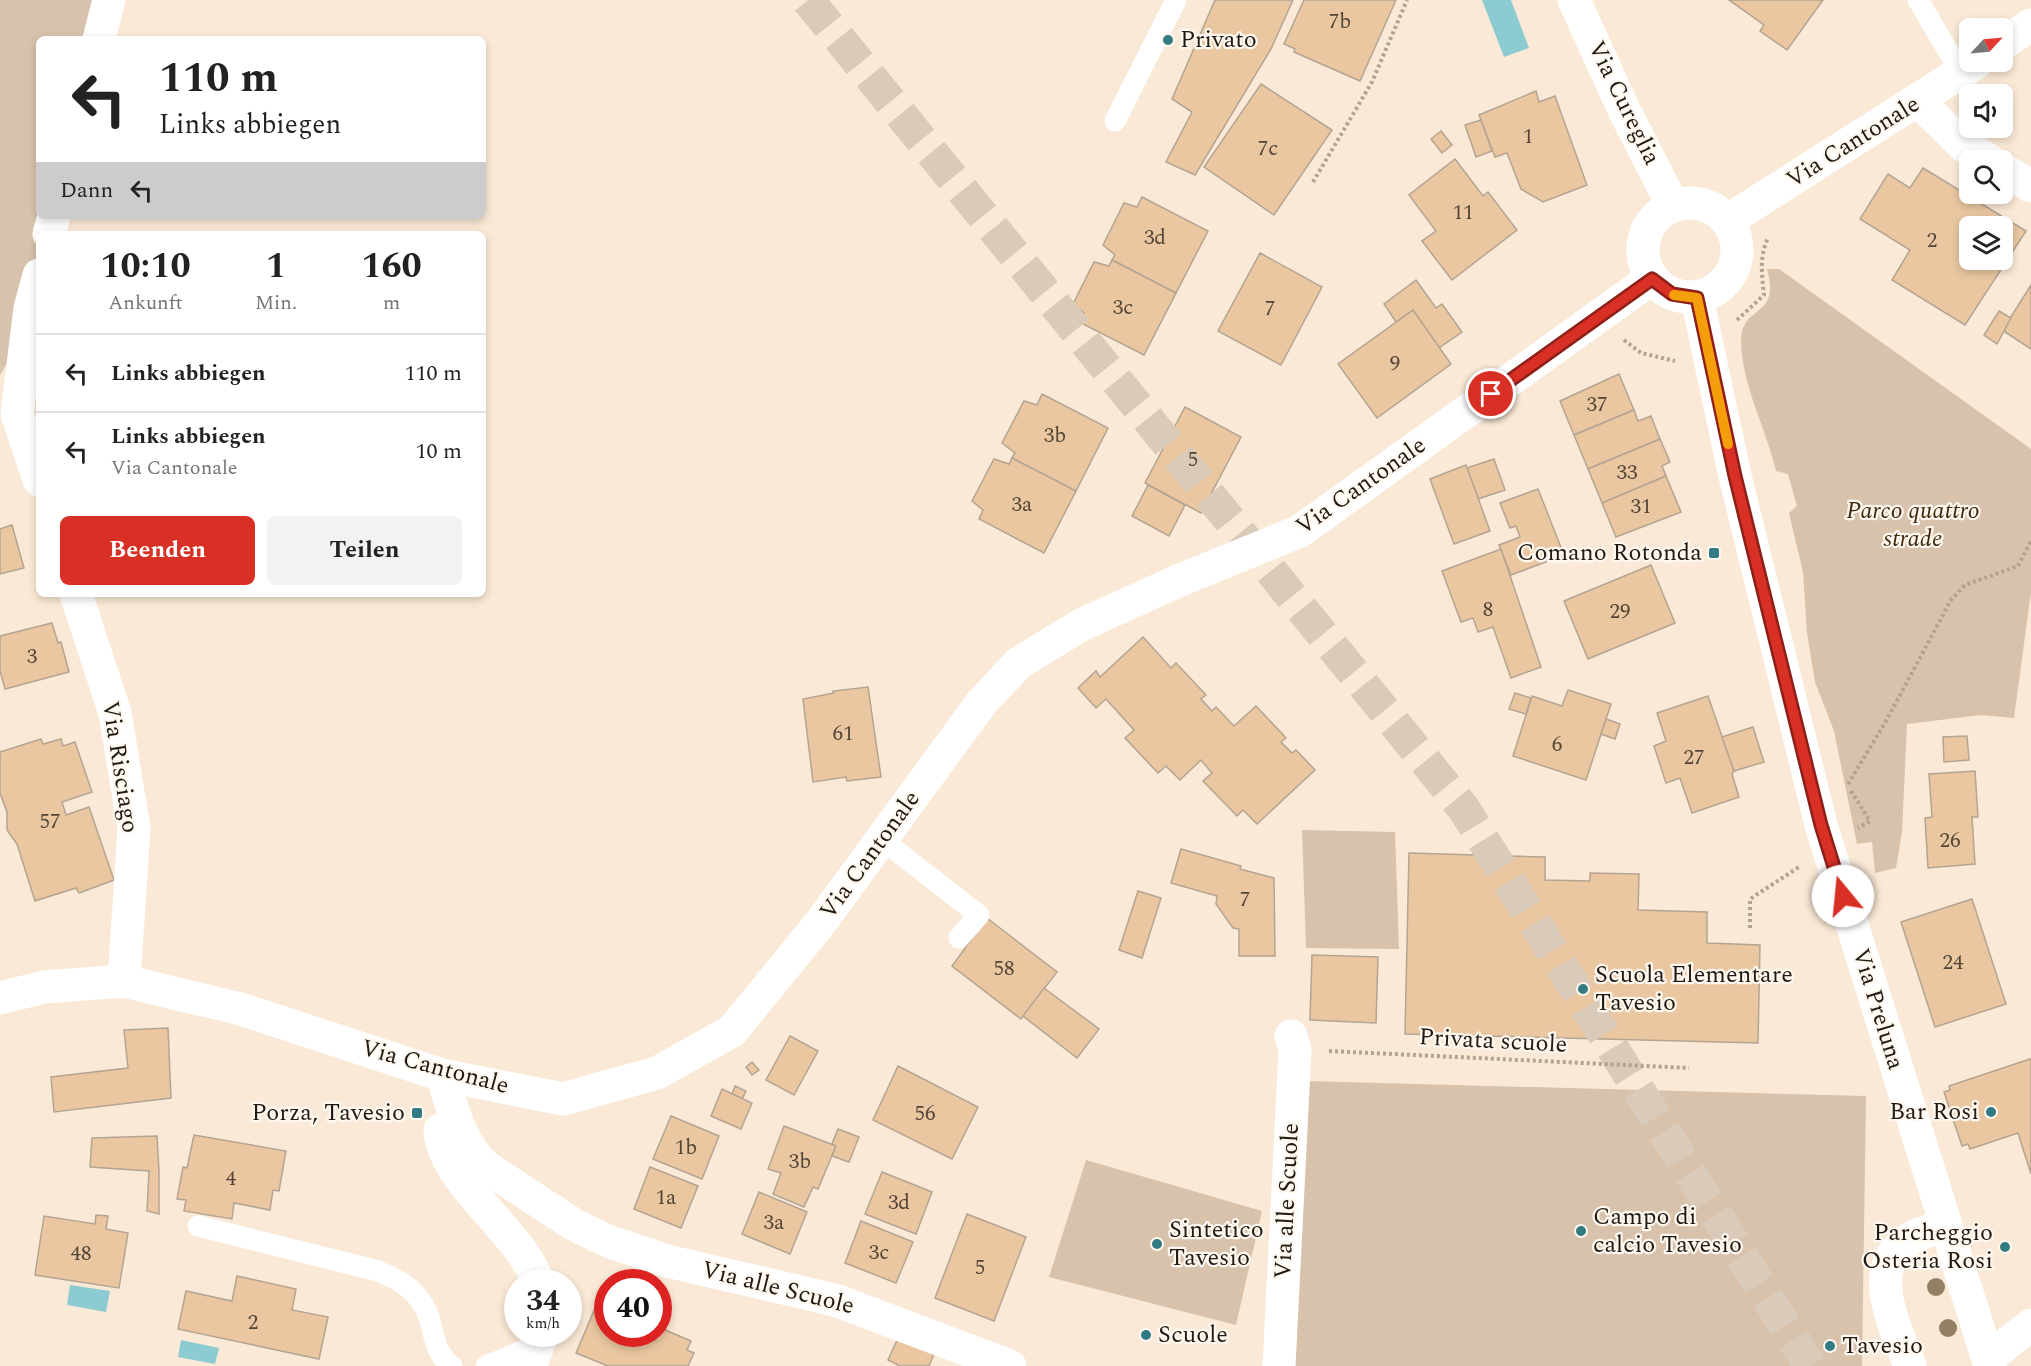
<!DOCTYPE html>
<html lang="de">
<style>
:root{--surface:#fff;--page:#f2f2f2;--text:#222;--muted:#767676;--line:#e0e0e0;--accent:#d93025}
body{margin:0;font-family:Spectral,serif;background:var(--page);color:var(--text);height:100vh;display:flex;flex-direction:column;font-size:22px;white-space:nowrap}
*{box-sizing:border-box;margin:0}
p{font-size:20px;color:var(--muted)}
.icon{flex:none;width:33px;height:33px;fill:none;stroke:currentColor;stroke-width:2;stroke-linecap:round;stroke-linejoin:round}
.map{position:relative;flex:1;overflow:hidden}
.drawer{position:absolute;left:36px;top:231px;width:450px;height:366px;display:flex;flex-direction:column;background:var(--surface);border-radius:9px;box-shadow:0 3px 9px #0003}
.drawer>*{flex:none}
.hud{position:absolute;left:36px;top:36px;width:450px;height:183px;border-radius:9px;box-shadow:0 3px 9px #0003;background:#fff;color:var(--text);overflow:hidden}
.needle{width:39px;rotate:64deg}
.controls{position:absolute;left:1959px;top:18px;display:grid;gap:12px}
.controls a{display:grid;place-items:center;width:54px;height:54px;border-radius:9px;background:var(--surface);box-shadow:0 3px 9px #0003;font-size:30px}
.speed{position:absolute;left:504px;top:1269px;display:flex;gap:12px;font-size:30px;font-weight:700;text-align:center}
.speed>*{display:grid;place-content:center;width:78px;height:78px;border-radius:50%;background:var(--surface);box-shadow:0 3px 9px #0003;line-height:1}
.speed small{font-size:15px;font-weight:400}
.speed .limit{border:9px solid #d22;background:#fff;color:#111}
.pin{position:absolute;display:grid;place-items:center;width:51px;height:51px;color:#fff;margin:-26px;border:3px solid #fff;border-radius:50%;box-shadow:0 2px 6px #0007}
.me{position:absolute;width:66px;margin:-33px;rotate:343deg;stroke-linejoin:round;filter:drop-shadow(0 0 4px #0008)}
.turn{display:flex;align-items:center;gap:21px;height:126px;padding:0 24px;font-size:27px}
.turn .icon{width:78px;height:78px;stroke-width:2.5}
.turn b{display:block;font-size:42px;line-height:51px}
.then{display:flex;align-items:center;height:57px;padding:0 24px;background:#0003;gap:12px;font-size:22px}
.eta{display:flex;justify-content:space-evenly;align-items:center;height:102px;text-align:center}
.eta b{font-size:36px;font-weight:700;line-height:42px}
.action{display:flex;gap:12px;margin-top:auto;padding:12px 24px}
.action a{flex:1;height:69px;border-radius:9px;background:var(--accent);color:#fff;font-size:24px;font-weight:700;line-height:69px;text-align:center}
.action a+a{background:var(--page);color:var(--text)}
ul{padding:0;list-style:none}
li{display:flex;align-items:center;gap:18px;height:78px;padding:0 24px;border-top:2px solid var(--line)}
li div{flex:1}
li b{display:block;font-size:22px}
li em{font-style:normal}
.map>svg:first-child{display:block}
.green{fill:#d8c2ab}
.water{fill:#8dcbd2}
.building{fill:#eac7a1;stroke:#b4a492;stroke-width:1.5;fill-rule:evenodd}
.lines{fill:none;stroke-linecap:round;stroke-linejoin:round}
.highway-tunnel{stroke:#d9cab9;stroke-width:33;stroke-dasharray:33 16;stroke-linecap:butt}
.path{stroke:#b0a394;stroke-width:4;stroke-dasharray:3 3;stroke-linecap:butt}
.lane{stroke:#fff;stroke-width:21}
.street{stroke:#fff;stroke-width:33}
.secondary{stroke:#fff;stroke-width:33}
.tree{fill:#947f65}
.route-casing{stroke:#8d1f18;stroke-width:15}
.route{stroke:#d93025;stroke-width:10}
.slow{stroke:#f59e0b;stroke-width:10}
.poi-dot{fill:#337b83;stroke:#fff8f0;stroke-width:2}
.labels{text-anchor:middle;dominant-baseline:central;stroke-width:4.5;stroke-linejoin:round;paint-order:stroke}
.number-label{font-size:21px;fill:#524536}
.poi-label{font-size:24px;fill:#201a13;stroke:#fff8f0;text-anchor:start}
.street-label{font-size:24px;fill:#201a13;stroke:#fff8f0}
.park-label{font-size:24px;font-style:italic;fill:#402809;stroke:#fff8f0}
</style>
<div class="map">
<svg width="2031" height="1366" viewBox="0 0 2031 1366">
<rect width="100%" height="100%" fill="#fae9d6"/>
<g class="green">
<polygon points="0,0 120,0 112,39 39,39 39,310 0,375"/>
<path d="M1767,269H1779L2031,449V592L2014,718L1981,715L1907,724L1902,832L1896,868L1875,873L1872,842L1857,844L1834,731L1815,682L1807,633L1803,572L1789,513L1797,506L1788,474L1776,471C1766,428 1742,386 1741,341C1741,303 1781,320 1767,269Z"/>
<polygon points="1302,830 1395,832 1399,949 1306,948"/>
<polygon points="1307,1081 1866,1096 1862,1366 1289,1366"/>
<polygon points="1086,1160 1262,1211 1236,1325 1049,1277"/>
</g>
<g class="water">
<polygon points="1482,0 1511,0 1529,48 1504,57"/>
<polygon points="70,1285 110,1291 106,1312 67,1305"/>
<polygon points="181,1340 219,1348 215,1364 178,1357"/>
</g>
<g class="building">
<polygon points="1215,0 1293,0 1271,49 1195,175 1166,162 1192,112 1172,99"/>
<polygon points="1304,0 1396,0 1360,81 1294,52 1295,49 1284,44"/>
<polygon points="1729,0 1823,0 1787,50 1760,31 1764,25"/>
<polygon points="1261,84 1332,130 1274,215 1204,167"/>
<polygon points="1536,91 1539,102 1555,96 1587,185 1543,202 1521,189 1507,153 1495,157 1479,115"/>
<polygon points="1481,120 1492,151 1476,157 1465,125"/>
<polygon points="1441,131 1452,145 1442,153 1431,139"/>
<polygon points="1455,159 1483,196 1488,192 1517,230 1452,280 1422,241 1436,231 1409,195"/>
<path d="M1923,168L2026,231L1965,325L1892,280L1910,250L1860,219L1888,174L1910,188ZM1970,226H2002V260H1970Z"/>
<polygon points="1142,197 1208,231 1176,293 1112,260 1115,255 1103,245 1124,203 1137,207"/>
<polygon points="1260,253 1322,287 1281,365 1218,331"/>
<polygon points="1112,260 1176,293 1144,355 1079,322 1084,313 1073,304 1094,262 1109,266"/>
<polygon points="1416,280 1436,308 1442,304 1462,332 1439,348 1413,310 1396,322 1384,304"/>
<polygon points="2031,285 2031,349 2005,332 2004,328"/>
<polygon points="1413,310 1451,364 1377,418 1338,364"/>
<polygon points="1999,311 2011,318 1997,344 1984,335"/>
<polygon points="1619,374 1634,410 1574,435 1560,401"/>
<polygon points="1042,394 1108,428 1076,491 1012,458 1015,453 1002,443 1024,401 1037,405"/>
<polygon points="1185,407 1241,437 1201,513 1145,483"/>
<polygon points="1634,410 1638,421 1651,416 1660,439 1588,469 1574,435"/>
<polygon points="1660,439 1670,462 1662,466 1666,476 1602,503 1588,469"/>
<polygon points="1012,458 1076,491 1044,553 979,519 983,510 972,501 994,459 1009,464"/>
<polygon points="1494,459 1505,490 1478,499 1467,468"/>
<polygon points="1466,465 1490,531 1454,544 1430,479"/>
<polygon points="1666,476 1681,512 1616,537 1602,503"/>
<polygon points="1148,485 1185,505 1169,536 1132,516"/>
<polygon points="1538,489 1564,555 1511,575 1499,545 1520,537 1516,526 1510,528 1500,503"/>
<polygon points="12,525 24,568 0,574 0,529"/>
<polygon points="1501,549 1541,667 1511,678 1493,627 1478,632 1473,618 1461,622 1442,571"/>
<polygon points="1651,565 1675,623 1588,659 1564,601"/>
<polygon points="52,623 58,643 61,642 69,672 5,689 0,671 0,636"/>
<polygon points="1143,637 1171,668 1176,663 1206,695 1201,699 1212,711 1216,707 1234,726 1256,706 1286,738 1281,742 1292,753 1296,750 1315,770 1257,824 1243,810 1237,816 1203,781 1212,773 1201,760 1180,780 1166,766 1158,773 1125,738 1134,730 1106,699 1096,708 1078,688 1096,671 1100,677"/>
<polygon points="868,687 881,777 847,781 846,777 813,782 803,699 834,693 833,691"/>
<polygon points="1568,690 1611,704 1586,780 1513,756 1532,696 1562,706"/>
<polygon points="1515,693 1531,698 1526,714 1509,709"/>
<polygon points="1708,696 1734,771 1732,774 1739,797 1692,813 1680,778 1666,783 1654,746 1666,741 1657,713"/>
<polygon points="1606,719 1620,724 1615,739 1601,734"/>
<polygon points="1753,727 1764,762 1734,771 1722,737"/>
<polygon points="1967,736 1969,760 1944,762 1943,737"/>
<polygon points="41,739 43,744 61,739 63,746 75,742 92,792 62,802 66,815 89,807 114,880 79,893 76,888 35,901 17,844 7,830 7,812 0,793 0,752"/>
<polygon points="1975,771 1978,817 1972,817 1975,864 1928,868 1925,818 1932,817 1929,774"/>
<polygon points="1181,849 1241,866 1240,869 1274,878 1275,956 1239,956 1239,929 1233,928 1216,904 1217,896 1171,883"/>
<polygon points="1409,853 1545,857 1545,880 1590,881 1590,873 1639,874 1638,910 1707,912 1707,943 1760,945 1758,1043 1405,1034"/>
<polygon points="1138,891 1161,898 1142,958 1119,950"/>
<polygon points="1972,899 2006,1004 1935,1027 1901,922"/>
<polygon points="987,918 1057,972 1021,1019 952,966"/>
<polygon points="1312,955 1378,957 1376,1023 1310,1020"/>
<polygon points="1044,988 1099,1029 1077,1058 1023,1016"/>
<polygon points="168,1028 171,1098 54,1112 51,1077 128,1068 124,1030"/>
<polygon points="790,1036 818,1051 794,1095 766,1080"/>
<polygon points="2030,1059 2031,1061 2031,1174 2018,1133 1970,1149 1968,1144 1962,1146 1944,1092 1950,1090 1949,1086"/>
<polygon points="752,1062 759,1070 752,1075 746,1067"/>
<polygon points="898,1066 978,1107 952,1159 873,1120"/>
<polygon points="735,1086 746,1091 742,1099 732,1094"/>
<polygon points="722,1089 752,1103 741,1129 711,1116"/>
<polygon points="671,1116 719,1136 702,1179 653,1159"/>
<polygon points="784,1126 836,1146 818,1189 813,1187 804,1207 773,1194 781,1173 768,1169"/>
<polygon points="838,1129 859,1137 849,1162 832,1156 836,1146 832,1144"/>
<polygon points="194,1135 286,1151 279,1191 273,1190 270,1210 234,1203 232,1219 184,1211 186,1200 177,1199 183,1167 187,1168"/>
<polygon points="157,1136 159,1171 159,1214 147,1211 149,1171 90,1167 92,1138"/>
<polygon points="650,1167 698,1186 681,1228 634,1209"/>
<polygon points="882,1172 932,1192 916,1234 865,1214"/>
<polygon points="759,1192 807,1212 790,1254 742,1234"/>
<polygon points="967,1214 1026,1237 994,1321 935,1298"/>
<polygon points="96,1215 108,1216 106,1229 128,1233 119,1288 35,1275 44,1216 95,1224"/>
<polygon points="861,1221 913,1242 896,1283 845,1263"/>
<polygon points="237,1276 296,1289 292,1310 328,1317 319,1359 178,1329 186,1291 232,1301"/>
<polygon points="598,1301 608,1305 608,1334 658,1334 658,1327 691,1341 687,1350 694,1353 688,1366 608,1366 576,1353"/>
<polygon points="898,1338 934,1354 929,1366 900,1366 888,1360"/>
</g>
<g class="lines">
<polyline class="highway-tunnel" points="808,0 1464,809 1810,1366"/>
<g class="path">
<polyline points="1313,182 1372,82 1407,0"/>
<path d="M1737,320L1764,295C1762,276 1759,256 1768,238"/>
<polyline points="1624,340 1641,353 1675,361"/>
<polyline points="1848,784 1885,723 1951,600 1965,585 2018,566 2031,541"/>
<polyline points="1851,791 1870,821 1858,828"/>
<polyline points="1750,928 1750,899 1799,867"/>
<polyline points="1329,1051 1689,1068"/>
</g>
<g class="lane">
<polyline points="1918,0 1961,73"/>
<polyline points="1115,121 1176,0"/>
<polyline points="881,839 979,915 959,938"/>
<path d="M198,1226L378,1271C400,1280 417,1290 427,1312C435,1332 433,1353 452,1366"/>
<polyline points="486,1366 539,1344"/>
</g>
<g class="street">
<polyline points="99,39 109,0"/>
<polyline points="2002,44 2031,25"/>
<polyline points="1918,101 1964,146 1989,160"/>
<polyline points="2002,169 2031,186"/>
<polyline points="1727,221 1977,62"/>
<polyline points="49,234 54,216"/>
<polyline points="39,275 30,308 17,414 39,480"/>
<polyline points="76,594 115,713 134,828 124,981"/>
<polyline points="0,998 44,987 124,981 241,1009 442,1075 563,1099 657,1073 732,1031 821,922 982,702 1019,663 1081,625 1178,581 1300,531 1652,278"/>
<path d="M442,1075C453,1109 459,1142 486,1167L573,1224L610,1242L667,1261L835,1300L1010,1366"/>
<path d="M440,1130C443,1183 520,1230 538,1282"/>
<polyline points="1988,1358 2031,1325"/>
<polyline points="527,1366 534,1357 542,1334"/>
<polyline points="1279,1366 1295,1050 1291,1036"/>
<path d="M1910,1366C1896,1328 1863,1267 1910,1239C1920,1232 1934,1230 1945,1226"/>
</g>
<g class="secondary">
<polyline points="1574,0 1624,110 1673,206"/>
<circle cx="1690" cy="250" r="47"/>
<polyline points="1697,298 1735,476 1821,825 1990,1366"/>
</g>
</g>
<g class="tree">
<circle cx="1936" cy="1287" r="9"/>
<circle cx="1948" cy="1328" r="9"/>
</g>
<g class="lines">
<defs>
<polyline id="route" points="1491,394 1652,279 1672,294 1697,298 1735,476 1821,825 1843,896"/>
</defs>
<use href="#route" class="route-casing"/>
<use href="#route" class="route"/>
<polyline class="slow" points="1674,295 1697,298 1728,444"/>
</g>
<g class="poi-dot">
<circle cx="1168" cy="40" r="6"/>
<rect x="1708" y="547" width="12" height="12" rx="3"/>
<circle cx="1583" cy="989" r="6"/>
<circle cx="1991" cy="1112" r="6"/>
<rect x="411" y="1107" width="12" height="12" rx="3"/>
<circle cx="1581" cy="1231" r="6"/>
<circle cx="1157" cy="1244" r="6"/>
<circle cx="2005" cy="1247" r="6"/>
<circle cx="1146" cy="1335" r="6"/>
<circle cx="1830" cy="1346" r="6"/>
</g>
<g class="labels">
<g class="number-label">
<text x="1340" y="22">7b</text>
<text x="1528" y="137">1</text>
<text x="1268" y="149">7c</text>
<text x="1463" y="213">11</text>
<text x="1155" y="238">3d</text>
<text x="1932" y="241">2</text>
<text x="1123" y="308">3c</text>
<text x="1270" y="309">7</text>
<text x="1395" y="364">9</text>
<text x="1597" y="405">37</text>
<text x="1055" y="436">3b</text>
<text x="1193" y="460">5</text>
<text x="1627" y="473">33</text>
<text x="1022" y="505">3a</text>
<text x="1641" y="507">31</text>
<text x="1488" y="610">8</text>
<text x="1620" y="612">29</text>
<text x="32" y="657">3</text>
<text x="843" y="734">61</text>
<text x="1557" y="745">6</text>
<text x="1694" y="758">27</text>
<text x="50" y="822">57</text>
<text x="1950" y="841">26</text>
<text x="1245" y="900">7</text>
<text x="1953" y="963">24</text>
<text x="1004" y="969">58</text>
<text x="925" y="1114">56</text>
<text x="686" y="1148">1b</text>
<text x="800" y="1162">3b</text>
<text x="231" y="1179">4</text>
<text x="666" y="1198">1a</text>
<text x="899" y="1203">3d</text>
<text x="774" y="1223">3a</text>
<text x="879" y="1253">3c</text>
<text x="81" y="1254">48</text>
<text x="980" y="1268">5</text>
<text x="253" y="1323">2</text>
</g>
<g class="poi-label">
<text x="1180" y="40">Privato</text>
<text x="1702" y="553" text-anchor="end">Comano Rotonda</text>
<text x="1595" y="975">Scuola Elementare<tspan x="1595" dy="28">Tavesio</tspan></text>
<text x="1979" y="1112" text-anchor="end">Bar Rosi</text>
<text x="405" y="1113" text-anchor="end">Porza, Tavesio</text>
<text x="1593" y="1217">Campo di<tspan x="1593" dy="28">calcio Tavesio</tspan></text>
<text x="1169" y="1230">Sintetico<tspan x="1169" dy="28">Tavesio</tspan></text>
<text x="1993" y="1233" text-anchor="end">Parcheggio<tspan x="1993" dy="28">Osteria Rosi</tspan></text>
<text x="1158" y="1335">Scuole</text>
<text x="1842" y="1346">Tavesio</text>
</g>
<g class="street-label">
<text transform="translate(1624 103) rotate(64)">Via Cureglia</text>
<text transform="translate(1853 142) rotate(-32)">Via Cantonale</text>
<text transform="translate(1361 486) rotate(-35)">Via Cantonale</text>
<text transform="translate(120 767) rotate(81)">Via Risciago</text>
<text transform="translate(870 855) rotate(-54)">Via Cantonale</text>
<text transform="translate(1878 1009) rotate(73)">Via Preluna</text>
<text transform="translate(1493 1041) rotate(3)">Privata scuole</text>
<text transform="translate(435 1067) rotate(15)">Via Cantonale</text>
<text transform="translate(1287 1201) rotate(-87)">Via alle Scuole</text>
<text transform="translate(778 1288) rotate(14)">Via alle Scuole</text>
</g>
<g class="park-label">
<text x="1913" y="511">Parco quattro<tspan x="1913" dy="28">strade</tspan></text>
</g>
</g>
</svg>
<div class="controls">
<a><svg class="needle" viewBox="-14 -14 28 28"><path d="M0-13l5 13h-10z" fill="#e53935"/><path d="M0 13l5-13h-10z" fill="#767676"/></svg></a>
<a><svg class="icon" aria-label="sound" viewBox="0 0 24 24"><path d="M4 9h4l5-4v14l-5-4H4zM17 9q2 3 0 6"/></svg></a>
<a><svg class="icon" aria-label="search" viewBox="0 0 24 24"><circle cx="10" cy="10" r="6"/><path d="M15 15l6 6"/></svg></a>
<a><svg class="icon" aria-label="layers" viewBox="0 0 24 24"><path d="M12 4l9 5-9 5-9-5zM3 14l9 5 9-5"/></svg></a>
</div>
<div class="speed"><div>34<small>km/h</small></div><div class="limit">40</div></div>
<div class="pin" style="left:1491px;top:394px;background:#d93025"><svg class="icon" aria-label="arrive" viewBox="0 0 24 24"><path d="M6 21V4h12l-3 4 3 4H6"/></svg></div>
<svg class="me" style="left:1843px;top:896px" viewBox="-20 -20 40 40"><circle r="19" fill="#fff"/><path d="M0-13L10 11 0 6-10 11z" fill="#d93025"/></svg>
<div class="hud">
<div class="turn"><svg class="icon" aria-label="left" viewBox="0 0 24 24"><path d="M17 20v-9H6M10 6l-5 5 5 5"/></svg><div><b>110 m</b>Links abbiegen</div></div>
<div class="then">Dann<svg class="icon" aria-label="left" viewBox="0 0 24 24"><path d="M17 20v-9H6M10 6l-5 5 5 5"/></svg></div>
</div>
<section class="drawer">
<div class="eta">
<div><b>10:10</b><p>Ankunft</p></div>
<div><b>1</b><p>Min.</p></div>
<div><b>160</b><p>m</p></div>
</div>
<ul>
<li><svg class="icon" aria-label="left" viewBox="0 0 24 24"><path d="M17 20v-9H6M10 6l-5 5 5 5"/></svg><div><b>Links abbiegen</b></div><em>110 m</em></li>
<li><svg class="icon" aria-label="left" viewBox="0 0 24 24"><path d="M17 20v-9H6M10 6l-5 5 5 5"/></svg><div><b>Links abbiegen</b><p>Via Cantonale</p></div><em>10 m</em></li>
</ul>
<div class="action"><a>Beenden</a><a>Teilen</a></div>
</section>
</div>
